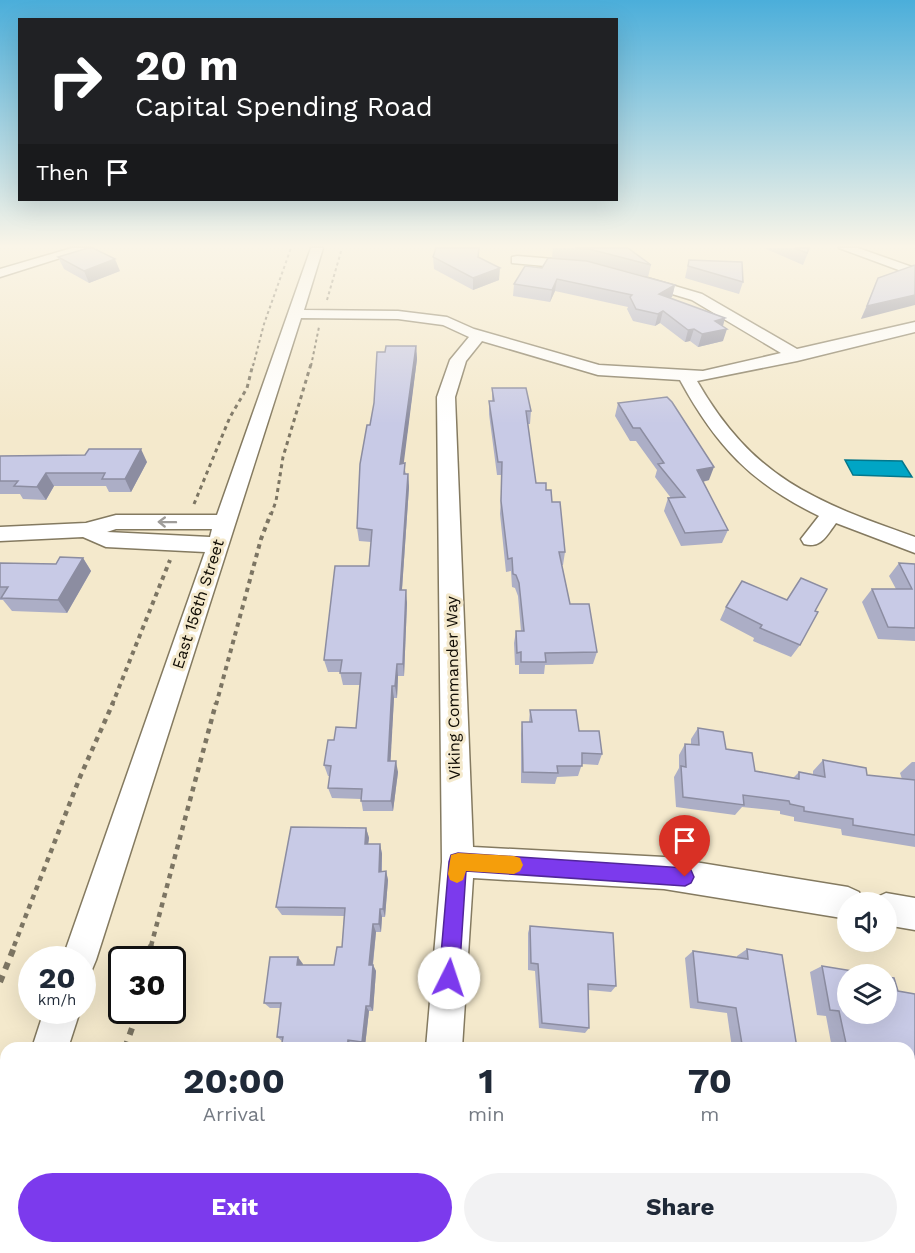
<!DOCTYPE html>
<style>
:root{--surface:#fff;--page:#f2f2f3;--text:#1f2937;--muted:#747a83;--accent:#7c3aed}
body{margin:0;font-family:"Work Sans",sans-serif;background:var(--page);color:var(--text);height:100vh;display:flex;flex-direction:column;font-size:22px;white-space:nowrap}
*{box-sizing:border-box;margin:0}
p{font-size:20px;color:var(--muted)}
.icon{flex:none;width:33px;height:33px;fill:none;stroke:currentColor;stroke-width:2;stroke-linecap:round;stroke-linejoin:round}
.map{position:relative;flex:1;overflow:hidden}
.details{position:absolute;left:0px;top:1042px;width:915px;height:212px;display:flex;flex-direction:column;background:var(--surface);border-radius:18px 18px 0 0;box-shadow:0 6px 24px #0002}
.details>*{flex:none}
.top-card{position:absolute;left:18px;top:18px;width:600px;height:183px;border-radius:0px;box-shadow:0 6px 24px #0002;background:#202124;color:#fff;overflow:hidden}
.controls{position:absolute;left:837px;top:892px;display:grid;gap:12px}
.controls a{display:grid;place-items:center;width:60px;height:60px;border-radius:50%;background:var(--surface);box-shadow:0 6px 24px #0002;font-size:30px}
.speed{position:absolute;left:18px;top:946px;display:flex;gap:12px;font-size:30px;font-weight:700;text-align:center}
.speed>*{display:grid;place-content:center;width:78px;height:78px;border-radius:50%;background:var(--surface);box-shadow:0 6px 24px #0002;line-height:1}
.speed small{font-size:15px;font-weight:400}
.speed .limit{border:3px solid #111;border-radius:9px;background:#fff;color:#111}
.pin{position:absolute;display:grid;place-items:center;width:51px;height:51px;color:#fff;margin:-62px -26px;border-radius:50% 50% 50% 0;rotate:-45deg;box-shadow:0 0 6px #0007}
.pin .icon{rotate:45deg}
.me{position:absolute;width:66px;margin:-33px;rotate:4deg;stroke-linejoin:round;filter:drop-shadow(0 0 4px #0008)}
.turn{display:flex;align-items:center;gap:21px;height:126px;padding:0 18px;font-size:27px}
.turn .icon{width:78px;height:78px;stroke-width:2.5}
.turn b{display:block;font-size:42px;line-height:51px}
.then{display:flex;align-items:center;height:57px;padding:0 18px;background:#0003;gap:12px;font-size:22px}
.eta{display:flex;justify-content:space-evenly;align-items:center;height:102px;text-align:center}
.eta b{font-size:36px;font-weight:700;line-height:42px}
.action{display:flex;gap:12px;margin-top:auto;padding:12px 18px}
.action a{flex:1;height:69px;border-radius:36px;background:var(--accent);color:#fff;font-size:24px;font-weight:700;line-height:69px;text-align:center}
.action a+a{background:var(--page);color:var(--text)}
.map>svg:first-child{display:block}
.water{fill:#00a5c5;stroke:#04778b;stroke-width:1.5}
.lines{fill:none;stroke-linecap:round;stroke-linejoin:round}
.minor-casing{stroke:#847a60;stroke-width:3}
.path-far4{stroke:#7c7563;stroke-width:2;stroke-dasharray:3 3;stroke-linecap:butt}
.path-far3{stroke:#7c7563;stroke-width:3;stroke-dasharray:4 4;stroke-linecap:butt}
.path-far2{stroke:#7c7563;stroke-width:4;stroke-dasharray:4.5 4.5;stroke-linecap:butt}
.path-far1{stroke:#7c7563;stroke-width:4.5;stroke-dasharray:5 5;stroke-linecap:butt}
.path{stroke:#7c7563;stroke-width:6;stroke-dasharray:7 7;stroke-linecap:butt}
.minor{fill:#fff;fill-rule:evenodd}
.wall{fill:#acaec6}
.shaded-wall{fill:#8c8da1}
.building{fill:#c8cae6;stroke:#8c8da1;stroke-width:1.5}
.oneway{stroke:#9f9d9a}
.route{fill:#7c3aed;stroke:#51269a;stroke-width:1.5}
.slow{fill:#f59e0b}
.labels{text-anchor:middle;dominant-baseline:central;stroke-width:6;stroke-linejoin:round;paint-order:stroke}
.street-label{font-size:16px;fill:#0f0b03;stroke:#f4e9cc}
</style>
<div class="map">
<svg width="915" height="1253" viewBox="0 0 915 1253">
<rect width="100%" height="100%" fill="#f4e9cc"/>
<polygon class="water" points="845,460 902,461 912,477 853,475"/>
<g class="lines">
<defs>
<g id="minor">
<polygon points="72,248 92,248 0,277 0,269"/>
<path d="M311,248H323L304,310L398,311L447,317L474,329L599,365L703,371L781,353L692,300L639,284L637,281L644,277L702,294L797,349L915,322V332L797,361L697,381C753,478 813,501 915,537V553L836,523C827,535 821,549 804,544L801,539L819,516C751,483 716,446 680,380L598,375L482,341L466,361L455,397L473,847L664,857L848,887L859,892L864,903H848V919L664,889L473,878L462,1048H426L442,862L437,397L450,360L469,337L443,325L398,319L301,318L96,960L91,972L82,976V960H62L205,552L106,547L83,537L0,541V527L86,523L116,515H217ZM116,529H212L210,537L107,532Z"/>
<polygon points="839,248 858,248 915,268 915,276"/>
<polygon points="517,256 578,261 585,265 578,269 512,263 512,257"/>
<polygon points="886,893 915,898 915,930 886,925 886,903 872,903 875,898"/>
<polygon points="44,1011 80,1011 68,1048 32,1048"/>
<polygon points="0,1132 6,1133 6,1215 0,1217"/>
<polygon points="430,1248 472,1248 473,1253 431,1253"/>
</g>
</defs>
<use href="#minor" class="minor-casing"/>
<g class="path-far4">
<polyline points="327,300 342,248"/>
<polyline points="253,366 264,324 291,248"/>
<polyline points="311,366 319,327"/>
</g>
<g class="path-far3">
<polyline points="194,504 230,417 247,388 253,364"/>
<polyline points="271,515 276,501 283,457 311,364"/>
</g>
<g class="path-far2">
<polyline points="112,705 170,560"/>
<polyline points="216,705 261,539 271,513"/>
</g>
<g class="path-far1">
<polyline points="14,946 80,777 113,703"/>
<polyline points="151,946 216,703"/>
</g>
<g class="path">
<polyline points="148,960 151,945"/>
<polyline points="0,982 15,945"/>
<polyline points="125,1048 138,1011"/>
<polyline points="67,1253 69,1248"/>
</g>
<use href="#minor" class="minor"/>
</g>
<g class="wall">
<polygon points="436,248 479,248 479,257 499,280 473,290 434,269 433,257"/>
<polygon points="553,248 628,248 651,265 648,277 588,261 552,258"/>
<polygon points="764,248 810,248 803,265"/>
<polygon points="58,257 120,271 89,283 64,269"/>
<polygon points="689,260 743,282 739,294 685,278"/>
<polygon points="915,265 861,319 878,278"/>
<polygon points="525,266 675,285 672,297 670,298 723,326 723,341 698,347 690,341 685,342 660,323 655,326 633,321 627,309 628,307 555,291 550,302 513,296 514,284"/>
<polygon points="416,346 417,359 403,463 406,474 408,474 409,487 402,590 407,603 404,676 398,676 397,698 394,698 390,761 398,772 393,811 363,811 361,799 332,798 328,788 330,776 328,776 324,765 334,740 356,728 360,685 343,685 340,672 328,672 324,660 369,566 371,542 359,541 357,528 370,425 385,352"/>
<polygon points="492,388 531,411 530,424 528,424 536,483 546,490 552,502 565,552 563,565 562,565 570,604 597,652 593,664 545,665 544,674 519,674 519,665 515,665 514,643 516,631 521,631 518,596 515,588 512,587 511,571 506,572 500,514 502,475 497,475 489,414 489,401 492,401"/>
<polygon points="618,403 709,480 703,482 728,530 722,543 681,546 664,511 668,498 671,498 655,477 657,470 636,441 630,441 615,416"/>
<polygon points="0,456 147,462 131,492 109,492 106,486 54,486 46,500 23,499 20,494 0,494"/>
<polygon points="83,558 91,571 67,613 12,611 3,600 0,600 0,563 56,564"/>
<polygon points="899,563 915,564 915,641 878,639 862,602 872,589 896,589 889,576"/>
<polygon points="726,607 815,611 800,645 791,657 753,641 754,638 720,620"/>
<polygon points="530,710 579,731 602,754 598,765 582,764 578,776 557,777 555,784 521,783 521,734 522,722 529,722"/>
<polygon points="698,728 755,771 793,778 799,772 813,775 813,771 823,760 867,775 902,779 900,773 912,762 915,762 915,847 842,835 841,829 794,821 794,817 780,814 780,811 742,807 735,815 676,807 674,777 679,768 679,755 685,744 691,744 691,739"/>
<polygon points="366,828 369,838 368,844 380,844 382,854 382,871 386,871 388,880 385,917 382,917 381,932 376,932 373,965 376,971 373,1011 369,1011 365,1046 282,1041 277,1037 281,1008 270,1008 264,1003 303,964 303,965 334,965 342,947 344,916 282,915 276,907"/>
<polygon points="530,926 616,986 611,992 588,990 589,1028 585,1033 539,1028 535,971 528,970 528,933"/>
<polygon points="747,949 797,1048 732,1048 727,1013 690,1008 685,958 693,951 737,958 737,956"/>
<polygon points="822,966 898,991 915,994 915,1068 909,1067 909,1048 832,1048 826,1016 817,1015 810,972"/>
</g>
<g class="shaded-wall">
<polygon points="115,259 120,271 89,283 84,271"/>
<polygon points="500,268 499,280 473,290 473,278"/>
<polygon points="557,279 555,291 550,302 552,290"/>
<polygon points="675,285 672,297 656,306 659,294"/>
<polygon points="915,295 915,305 861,319 867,306"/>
<polygon points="663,311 660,323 655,326 658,314"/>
<polygon points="725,318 722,330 727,329 723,341 698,347 702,334 715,321"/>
<polygon points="694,329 690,341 685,342 688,330"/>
<polygon points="416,346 417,359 402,477 400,464"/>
<polygon points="141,449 147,462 131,492 125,479"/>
<polygon points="714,467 709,480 692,484 697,470"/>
<polygon points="46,473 54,486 46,500 37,487"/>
<polygon points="408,474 409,487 401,603 400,590"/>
<polygon points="83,558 91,571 67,613 58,600"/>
<polygon points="406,590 407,603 404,676 403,664"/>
<polygon points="397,664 398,676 397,698 395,686"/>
<polygon points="392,686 394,698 390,772 388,761"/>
<polygon points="396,761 398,772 393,811 391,801"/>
<polygon points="366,828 369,838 367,853 365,844"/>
<polygon points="380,844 382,854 381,880 379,872"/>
<polygon points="386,871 388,880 385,917 383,909"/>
<polygon points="380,909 382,917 381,932 379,924"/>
<polygon points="373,924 376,932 372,971 369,965"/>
<polygon points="298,957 303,964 302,972 297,965"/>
<polygon points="373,965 376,971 373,1011 370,1006"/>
<polygon points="366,1006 369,1011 365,1046 362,1042"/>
<polygon points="348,1040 352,1044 351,1048 347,1048"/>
<polygon points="329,1248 334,1248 334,1250 330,1253 328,1253"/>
</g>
<g class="building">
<polygon points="88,248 93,248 115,259 84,271 58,257"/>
<polygon points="436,248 479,248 478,257 500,268 473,278 433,257"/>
<polygon points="575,248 628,248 651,265 589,249"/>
<polygon points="795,248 809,248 807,253"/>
<polygon points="548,258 587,261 675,285 659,294 725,318 715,321 727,329 702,334 694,329 688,330 663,311 658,314 636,309 630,297 632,295 557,279 552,290 514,284 525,266 542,268"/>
<polygon points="689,260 742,262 743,282 688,266"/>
<polygon points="915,265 915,295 867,306 878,278"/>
<polygon points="386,346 416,346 400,464 405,463 404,474 408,474 400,590 406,590 403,664 397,664 395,686 392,686 388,761 396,761 391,801 361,801 362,789 328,788 331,766 324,765 328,740 334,740 336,727 356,728 361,673 340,673 342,660 324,660 335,566 369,566 372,530 357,528 360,464 367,425 370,425 374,403 377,352 385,352"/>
<polygon points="492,388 526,388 531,411 526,411 536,483 546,483 546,490 551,490 552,502 560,502 565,552 559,552 570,604 589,604 597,652 545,653 546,662 521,662 521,652 517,653 516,631 524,631 519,583 516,575 513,574 512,558 508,559 501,501 502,462 498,462 489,401 494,401"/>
<polygon points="667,397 672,402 714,467 697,470 728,530 685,533 668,498 685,497 658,464 664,463 640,428 633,428 618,403"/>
<polygon points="89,449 141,449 125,479 102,479 105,473 46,473 37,487 14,486 18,481 0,481 0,456 85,455"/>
<polygon points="60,557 83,558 58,600 1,598 8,587 0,587 0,563 56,564"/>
<polygon points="899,563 915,564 915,628 888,627 872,589 912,589"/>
<polygon points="801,578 827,589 815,611 818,612 800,645 760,628 762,625 726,607 742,581 787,600"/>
<polygon points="530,710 576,710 579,731 599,731 602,754 582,753 582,766 557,766 558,773 523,772 522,722 532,722"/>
<polygon points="698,728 723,732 726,749 752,753 755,771 799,779 799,772 825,777 823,760 866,768 867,775 915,780 915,835 853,825 853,819 804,811 804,807 790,804 789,801 743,795 744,805 683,797 681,766 686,767 685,744 699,745"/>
<polygon points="291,827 366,828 365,844 380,844 379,872 386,871 383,909 380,909 379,924 373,924 369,965 373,965 370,1006 366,1006 362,1042 348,1040 347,1048 281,1048 283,1037 277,1037 281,1003 264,1003 270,957 298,957 297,965 334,965 337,947 342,947 345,908 276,907"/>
<polygon points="530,926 613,933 616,986 588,984 589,1028 542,1023 538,964 531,963"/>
<polygon points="747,949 782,955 797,1048 774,1048 742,1044 736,1008 698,1002 693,951 748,959"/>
<polygon points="822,966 877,975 848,975 848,1014 886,1014 886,977 894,978 898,991 915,994 915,1062 909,1061 909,1048 847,1048 839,1011 830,1010"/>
<polygon points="283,1248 329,1248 328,1253 282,1253"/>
<polygon points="555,1248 653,1248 643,1253 556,1253"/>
</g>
<defs><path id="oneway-shaft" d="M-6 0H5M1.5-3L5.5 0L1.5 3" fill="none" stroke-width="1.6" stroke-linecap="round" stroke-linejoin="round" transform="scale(1.5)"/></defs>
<use class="oneway" href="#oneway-shaft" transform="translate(167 522) rotate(-179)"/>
<linearGradient id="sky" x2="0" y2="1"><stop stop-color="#4baeda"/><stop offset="0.58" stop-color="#faf5e8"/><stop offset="1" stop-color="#faf5e8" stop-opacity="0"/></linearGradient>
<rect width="915" height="424" fill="url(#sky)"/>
<polygon class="route" points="458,853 685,868 691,870 694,877 691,883 685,886 466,871 459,978 456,985 449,988 442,985 439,978 449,862 451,855"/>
<polygon class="slow" points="458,853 514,856 520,858 523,865 520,871 514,874 466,871 463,880 457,883 450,880 448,874 451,855"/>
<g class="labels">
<g class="street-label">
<text transform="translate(198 604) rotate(-72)">East 156th Street</text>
<text transform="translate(453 688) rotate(-91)">Viking Commander Way</text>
</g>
</g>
</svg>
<div class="controls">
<a><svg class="icon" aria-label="sound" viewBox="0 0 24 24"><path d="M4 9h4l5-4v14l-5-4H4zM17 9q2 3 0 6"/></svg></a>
<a><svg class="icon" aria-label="layers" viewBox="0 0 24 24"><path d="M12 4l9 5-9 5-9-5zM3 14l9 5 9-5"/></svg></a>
</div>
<div class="speed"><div>20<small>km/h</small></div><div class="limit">30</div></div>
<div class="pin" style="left:685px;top:877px;background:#d93025"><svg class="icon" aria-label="arrive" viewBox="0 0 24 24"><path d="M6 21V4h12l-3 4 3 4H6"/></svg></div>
<svg class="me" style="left:449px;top:978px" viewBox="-20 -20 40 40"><circle r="19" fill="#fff"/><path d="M0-13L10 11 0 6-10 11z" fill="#7c3aed"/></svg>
<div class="top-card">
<div class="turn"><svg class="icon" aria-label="right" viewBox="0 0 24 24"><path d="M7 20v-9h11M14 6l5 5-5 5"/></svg><div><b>20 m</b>Capital Spending Road</div></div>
<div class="then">Then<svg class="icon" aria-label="arrive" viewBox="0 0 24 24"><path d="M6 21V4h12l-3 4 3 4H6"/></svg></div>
</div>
<section class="details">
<div class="eta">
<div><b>20:00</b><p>Arrival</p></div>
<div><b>1</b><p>min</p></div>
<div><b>70</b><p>m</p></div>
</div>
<div class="action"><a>Exit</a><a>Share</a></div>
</section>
</div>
